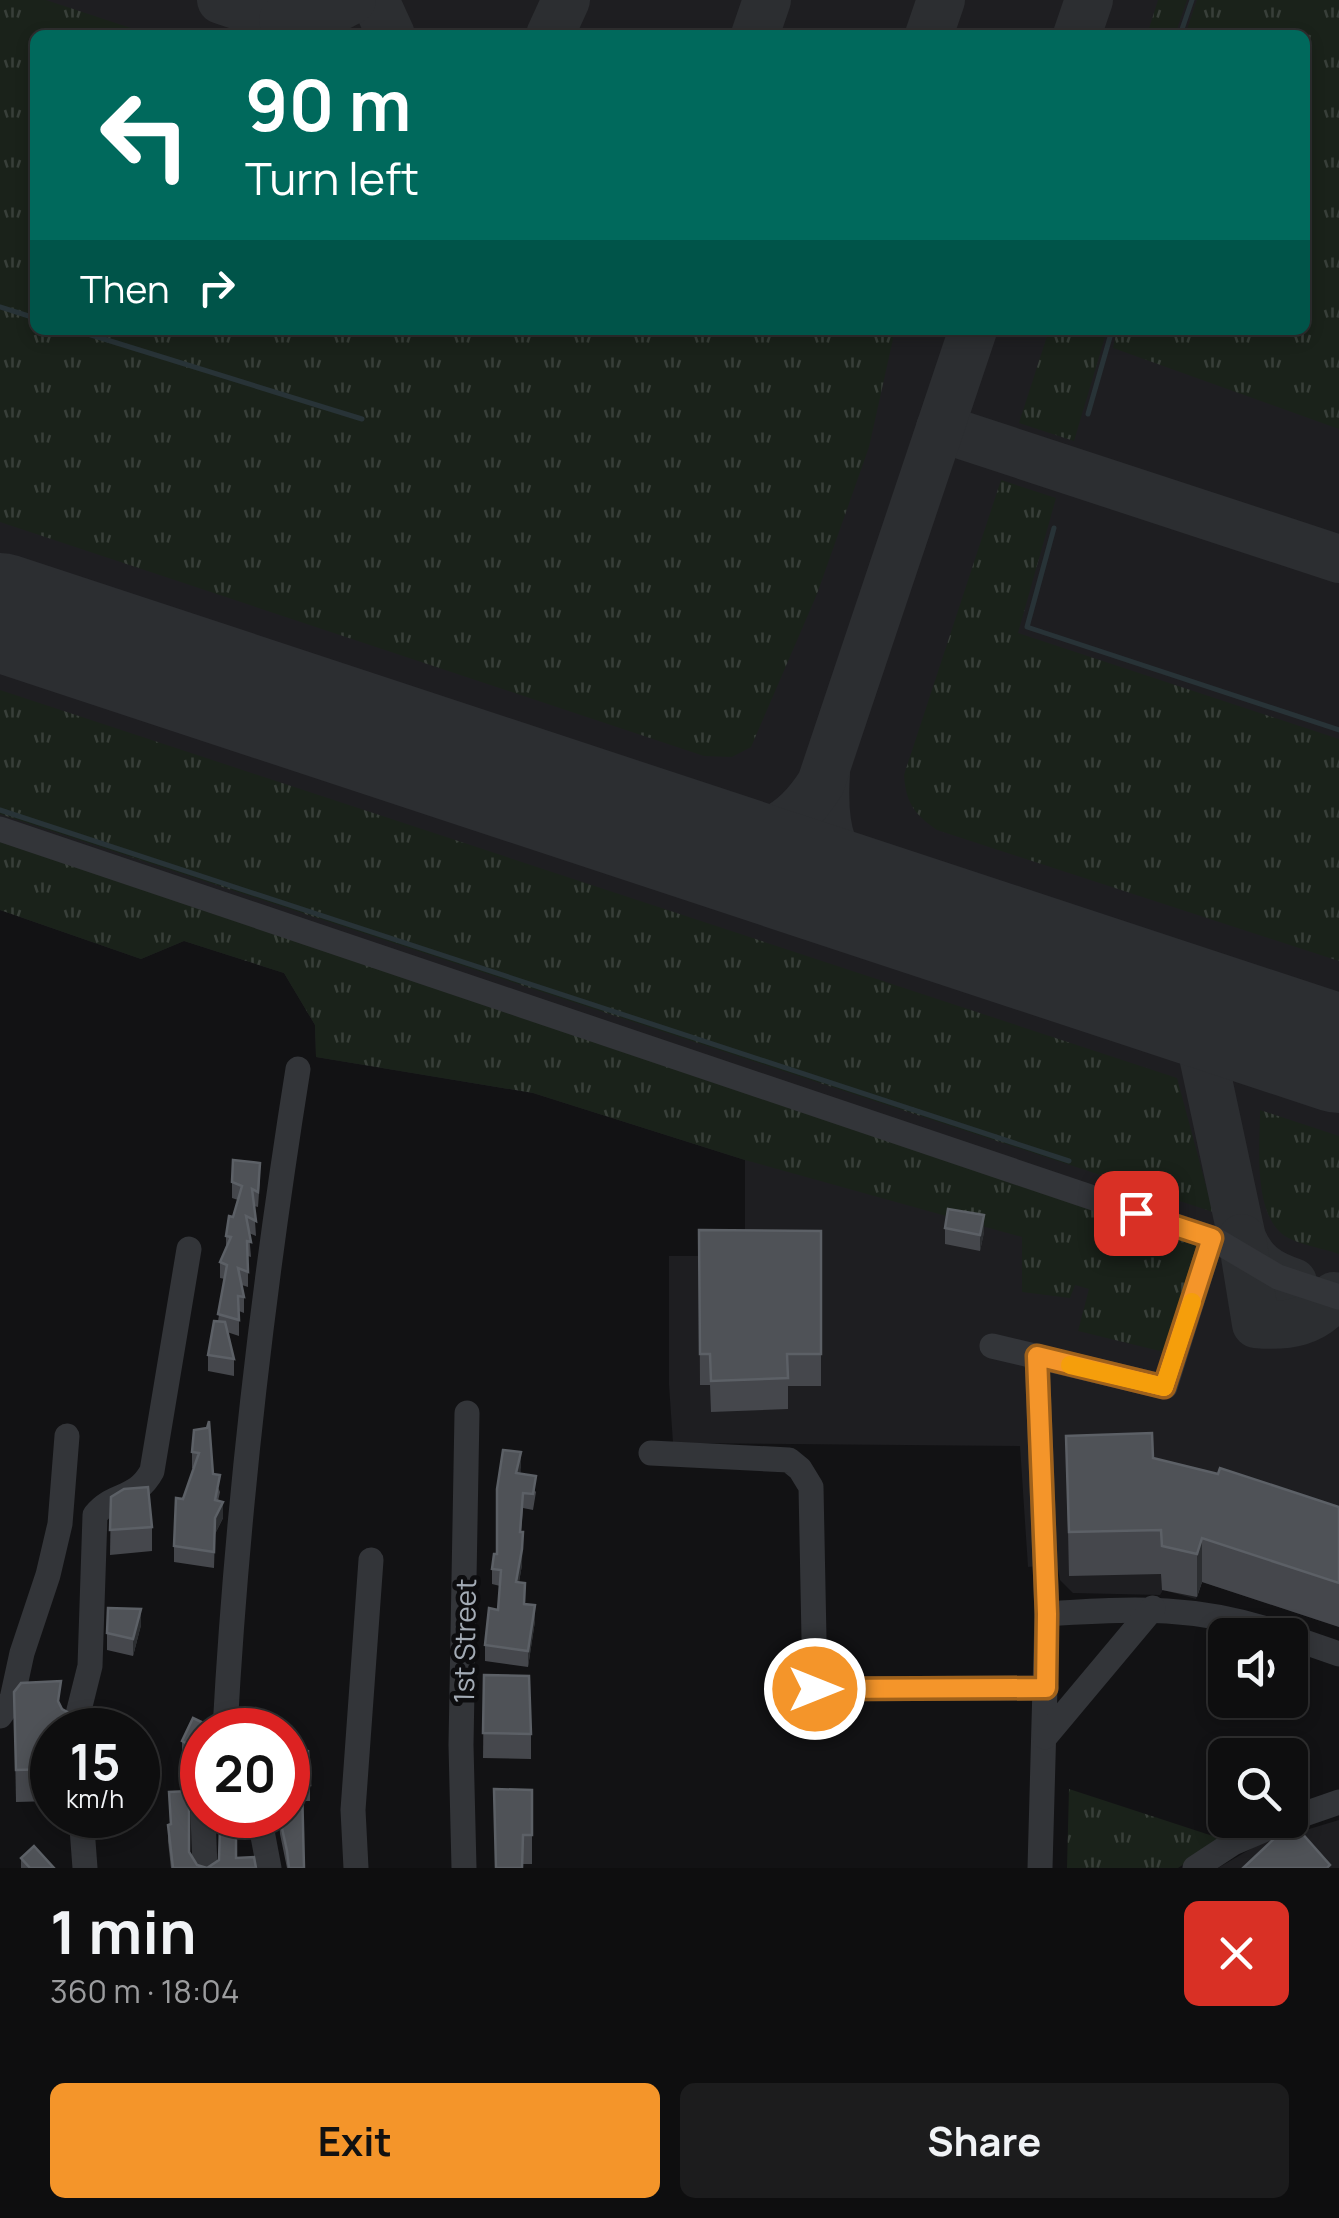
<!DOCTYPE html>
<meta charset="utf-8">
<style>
:root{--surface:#0e0e0f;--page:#1c1c1d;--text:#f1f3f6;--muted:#9b9c9e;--line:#2e2e2f;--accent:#f4952a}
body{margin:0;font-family:Manrope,sans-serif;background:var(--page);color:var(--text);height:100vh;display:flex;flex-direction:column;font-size:38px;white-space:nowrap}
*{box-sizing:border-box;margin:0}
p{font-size:32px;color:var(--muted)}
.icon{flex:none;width:55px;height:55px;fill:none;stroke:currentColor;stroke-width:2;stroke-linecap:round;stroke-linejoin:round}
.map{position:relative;height:1868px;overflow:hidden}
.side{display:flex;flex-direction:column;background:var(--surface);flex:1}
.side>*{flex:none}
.top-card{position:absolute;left:30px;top:30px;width:1280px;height:305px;border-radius:15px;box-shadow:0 5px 15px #0003,0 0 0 2px var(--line);background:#00695c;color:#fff;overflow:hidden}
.controls{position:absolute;left:1208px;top:1618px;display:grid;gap:20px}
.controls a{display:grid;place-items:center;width:100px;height:100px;border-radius:15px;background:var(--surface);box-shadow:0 5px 15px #0003,0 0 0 2px var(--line);font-size:50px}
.speed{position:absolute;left:30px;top:1708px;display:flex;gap:20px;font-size:50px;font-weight:700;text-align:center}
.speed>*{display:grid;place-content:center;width:130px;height:130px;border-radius:50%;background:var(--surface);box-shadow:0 5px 15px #0003,0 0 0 2px var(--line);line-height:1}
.speed small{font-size:25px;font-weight:400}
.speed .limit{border:15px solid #d22;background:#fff;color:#111}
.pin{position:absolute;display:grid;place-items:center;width:85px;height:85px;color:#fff;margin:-42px;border-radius:20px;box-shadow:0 5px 15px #0006}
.me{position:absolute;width:110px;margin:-55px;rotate:90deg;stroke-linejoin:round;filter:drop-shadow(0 0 8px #0008)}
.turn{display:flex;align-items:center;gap:35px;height:210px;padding:0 50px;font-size:45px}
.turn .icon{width:130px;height:130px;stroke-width:2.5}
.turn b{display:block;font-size:70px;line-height:85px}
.then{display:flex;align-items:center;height:95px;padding:0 50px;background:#0003;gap:20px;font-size:38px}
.round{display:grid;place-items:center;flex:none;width:105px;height:105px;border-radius:15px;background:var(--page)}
.head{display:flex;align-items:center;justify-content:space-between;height:170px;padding:0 50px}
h1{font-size:60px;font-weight:700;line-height:75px}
.action{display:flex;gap:20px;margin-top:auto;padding:20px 50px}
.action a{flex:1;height:115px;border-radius:15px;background:var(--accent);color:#111;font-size:40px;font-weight:700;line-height:115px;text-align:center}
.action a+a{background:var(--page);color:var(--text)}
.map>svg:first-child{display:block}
.built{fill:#1e1e21;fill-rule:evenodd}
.grass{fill:url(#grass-tufts)}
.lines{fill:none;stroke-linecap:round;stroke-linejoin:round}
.stream{stroke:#283337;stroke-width:5}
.taxiway{stroke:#2c2e31;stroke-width:48}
.runway{stroke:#2c2e31;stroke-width:118}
.minor{stroke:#333539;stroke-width:25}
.wall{fill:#45474c}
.shaded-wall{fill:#2c2e31}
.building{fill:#4f5257;stroke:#5c6066;stroke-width:2.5}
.route-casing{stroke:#9f611b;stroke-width:25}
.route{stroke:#f4952a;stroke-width:18}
.slow{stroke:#f59e0b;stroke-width:18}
.labels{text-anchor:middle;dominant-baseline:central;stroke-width:9;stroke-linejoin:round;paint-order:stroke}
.street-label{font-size:28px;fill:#a3abb5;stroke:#0d0d0f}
</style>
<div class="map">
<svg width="1339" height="1868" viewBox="0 0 1339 1868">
<defs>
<pattern id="grass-tufts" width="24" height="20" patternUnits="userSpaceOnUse" patternTransform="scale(2.5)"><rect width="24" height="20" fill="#1a221a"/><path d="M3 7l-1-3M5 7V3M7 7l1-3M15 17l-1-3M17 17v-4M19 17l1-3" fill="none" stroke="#383f39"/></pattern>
</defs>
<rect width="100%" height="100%" fill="#121214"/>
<g class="built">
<path d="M0,0H1339V1627L1202,1582L1196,1599L1163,1590L1160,1595L1073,1593L1060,1580L1057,1564L1028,1567L1020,1446L673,1443L669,1385V1256H745V1160L533,1093L316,1057L315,1025L284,973L184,941L141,959L0,910ZM35,35H1305V330H35Z"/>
<polygon points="1339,1820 1339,1868 1218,1868 1259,1844"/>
</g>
<g class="grass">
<polygon points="0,0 46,0 152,35 35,35 35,330 895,330 869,447 817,594 751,747 732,757 704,756 0,522"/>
<polygon points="1158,0 1187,0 1175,35 1147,35"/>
<polygon points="1197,0 1339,0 1339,429 1113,348 1117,330 1305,330 1305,35 1185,35"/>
<polygon points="1049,330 1107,330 1074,441 1019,423"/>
<path d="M1001,480L1056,498L1018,633L1339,739V961L937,830C914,814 906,803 904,775Z"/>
<polygon points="0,690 1177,1078 1213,1212 0,814"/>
<polygon points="0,842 1199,1239 1164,1352 1078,1331 1089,1289 1075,1285 1070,1298 1022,1292 1022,1237 745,1160 533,1093 316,1057 315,1025 284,973 184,941 141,959 0,910"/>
<path d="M1260,1110L1339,1136V1254C1323,1248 1292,1244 1280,1232C1253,1206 1260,1145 1260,1110Z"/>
<polygon points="1069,1789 1222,1839 1178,1868 1067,1868"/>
</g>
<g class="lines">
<g class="stream">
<polyline points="1180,35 1192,0"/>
<polyline points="0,307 35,318"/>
<polyline points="75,330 362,419"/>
<polyline points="1088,414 1112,330"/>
<polyline points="1054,528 1027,627 1339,730"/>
<polyline points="0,810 1069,1161"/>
</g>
<g class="taxiway">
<polyline points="221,0 326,35"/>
<polyline points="375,0 391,35"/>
<polyline points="283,20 318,18 352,0"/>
<polyline points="550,35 566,0"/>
<polyline points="755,35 767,0"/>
<polyline points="929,35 941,0"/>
<polyline points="1077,35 1089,0"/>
<polyline points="940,428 1339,559"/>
<path d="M826,773C822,833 831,861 877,901"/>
<path d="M695,841C753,841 788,836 821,783L973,330"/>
<path d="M1192,1005L1242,1238C1252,1263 1268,1274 1293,1282"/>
<path d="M1242,1238L1256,1324C1287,1327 1315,1323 1334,1296"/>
</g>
<polyline class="runway" points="0,612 1339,1054"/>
<g class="minor">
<polyline points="0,829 1212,1238 1278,1277 1339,1297"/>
<polyline points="992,1346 1165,1387 1212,1238"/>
<polyline points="1037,1356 1047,1614 1040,1868"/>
<polyline points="651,1453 789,1460 800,1469 811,1487 815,1689 1046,1688"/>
<path d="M1047,1614C1135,1608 1200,1605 1285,1635"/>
<polyline points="1290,1637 1339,1654"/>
<polyline points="0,1716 12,1699 22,1653 48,1575 60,1524 67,1436"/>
<path d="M74,1730L90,1666L95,1515C113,1492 136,1501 152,1471L189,1249"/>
<path d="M225,1730C237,1508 263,1288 298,1069"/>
<polyline points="1045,1737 1153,1608"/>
<polyline points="81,1815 85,1868"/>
<polyline points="203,1815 205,1868"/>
<polyline points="259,1815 269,1868"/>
<polyline points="1290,1819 1339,1802"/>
<polyline points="356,1868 353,1810 371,1560"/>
<polyline points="464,1868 461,1745 467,1413"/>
<polyline points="1195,1868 1233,1843 1287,1820"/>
</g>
</g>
<g class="wall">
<polygon points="260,1179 258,1207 254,1206 256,1236 249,1233 251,1257 248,1256 248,1287 242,1285 244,1297 244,1313 239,1311 239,1336 227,1332 234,1359 234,1376 208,1371 208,1355 218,1321 225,1279 220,1278 220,1262 226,1248 226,1236 238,1200 232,1198 232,1182"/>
<polygon points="945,1228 984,1232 980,1251 945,1244"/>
<polygon points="699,1230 821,1231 821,1386 788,1386 788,1409 711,1412 710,1385 700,1385"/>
<polygon points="194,1430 220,1492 218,1501 223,1518 215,1534 214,1568 174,1562 174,1546 183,1499 193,1468 192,1468 192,1452"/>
<polygon points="1066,1436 1339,1507 1339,1627 1202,1582 1197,1597 1162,1590 1161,1574 1069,1576"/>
<polygon points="521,1468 520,1474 536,1492 533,1510 523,1508 521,1532 522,1565 519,1582 525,1604 535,1621 528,1667 485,1661 485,1645 498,1610 500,1586 492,1584 492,1569"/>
<polygon points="111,1497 152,1527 152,1551 110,1555"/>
<polygon points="141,1625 133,1656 107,1650 107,1633"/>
<polygon points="484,1675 531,1734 531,1759 483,1758"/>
<polygon points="14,1692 52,1730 52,1801 16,1802"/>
<polygon points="202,1730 202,1768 182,1758 182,1741"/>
<polygon points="288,1748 310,1785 310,1801 303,1801 304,1868 287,1868 280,1834 279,1815 288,1815"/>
<polygon points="532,1790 532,1864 523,1864 523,1868 495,1868"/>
<polygon points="169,1792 189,1852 197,1865 207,1868 219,1860 229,1827 229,1815 246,1815 246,1833 236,1833 236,1858 256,1868 171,1868 168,1841 168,1825 170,1824"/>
<polygon points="21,1858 54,1868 21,1868"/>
</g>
<g class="shaded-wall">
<polygon points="984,1215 984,1232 980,1251 980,1235"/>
<polygon points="521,1452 521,1468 516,1489 516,1473"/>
<polygon points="223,1502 223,1518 215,1534 214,1568 215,1518"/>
<polygon points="523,1532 522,1565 516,1598 516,1582"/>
<polygon points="1202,1538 1202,1582 1197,1597 1197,1554"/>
<polygon points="535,1605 535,1621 528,1667 528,1651"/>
<polygon points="141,1609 141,1625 133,1656 133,1639"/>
</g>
<g class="building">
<polygon points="233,1160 260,1163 258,1192 252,1189 256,1221 246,1216 251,1242 247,1241 248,1272 238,1268 244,1297 238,1296 239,1320 218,1314 227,1265 220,1262 231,1237 226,1236 229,1216 233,1217 242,1186 232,1182"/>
<polygon points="948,1209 984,1215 980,1235 945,1228"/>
<polygon points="699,1230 821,1231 821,1354 787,1354 788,1378 711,1381 710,1354 700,1354"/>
<polygon points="214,1321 225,1322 234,1359 208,1355"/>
<polygon points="209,1421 213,1474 220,1475 215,1500 223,1502 215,1518 214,1552 174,1546 176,1498 183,1499 199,1453 192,1452 194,1430 207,1428"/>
<polygon points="1152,1433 1153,1458 1218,1474 1220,1468 1339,1507 1339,1583 1202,1538 1197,1554 1162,1546 1161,1530 1069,1532 1066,1436"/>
<polygon points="503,1450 521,1452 516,1473 536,1476 533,1494 523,1493 520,1532 523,1532 522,1549 516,1582 525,1583 524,1604 535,1605 528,1651 485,1645 489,1608 498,1610 501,1570 492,1569 494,1554 497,1554 497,1489"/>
<polygon points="148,1487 152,1527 110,1530 111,1497 124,1489"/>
<polygon points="108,1608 141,1609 133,1639 107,1633"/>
<polygon points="484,1675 529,1676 531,1734 483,1733"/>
<polygon points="61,1681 58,1701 62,1709 71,1714 71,1730 52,1730 52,1769 16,1770 14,1692 21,1683"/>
<polygon points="193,1718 218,1730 202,1730 202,1752 182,1741"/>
<polygon points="288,1748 308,1751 310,1785 302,1785 304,1868 289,1868 287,1851 280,1819 280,1815 288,1815"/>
<polygon points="494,1789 532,1790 532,1835 523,1835 522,1868 496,1868"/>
<polygon points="189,1791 189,1852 197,1865 207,1868 219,1860 220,1827 236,1827 236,1858 254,1857 256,1868 173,1868 168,1825 171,1824 169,1792"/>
<polygon points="1292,1822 1330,1865 1327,1868 1243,1868"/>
<polygon points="34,1846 54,1868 30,1868 21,1858"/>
</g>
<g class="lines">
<defs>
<polyline id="route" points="815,1689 1046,1688 1047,1614 1037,1356 1164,1387 1212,1238 1136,1213"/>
</defs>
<use href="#route" class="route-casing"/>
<use href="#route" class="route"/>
<polyline class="slow" points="1070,1365 1164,1387 1192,1302"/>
</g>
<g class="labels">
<g class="street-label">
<text transform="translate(464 1641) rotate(-89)">1st Street</text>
</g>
</g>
</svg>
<div class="controls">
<a><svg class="icon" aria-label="sound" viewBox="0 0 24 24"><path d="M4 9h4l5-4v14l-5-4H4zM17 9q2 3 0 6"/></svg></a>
<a><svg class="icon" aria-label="search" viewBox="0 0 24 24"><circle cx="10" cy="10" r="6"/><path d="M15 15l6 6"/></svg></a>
</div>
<div class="speed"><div>15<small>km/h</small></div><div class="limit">20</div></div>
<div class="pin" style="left:1136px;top:1213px;background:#d93025"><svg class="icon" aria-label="arrive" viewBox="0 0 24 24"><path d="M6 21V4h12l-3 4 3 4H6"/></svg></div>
<svg class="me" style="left:815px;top:1689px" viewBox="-20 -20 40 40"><circle r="17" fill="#f4952a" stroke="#fff" stroke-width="3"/><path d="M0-11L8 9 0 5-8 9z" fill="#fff"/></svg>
<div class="top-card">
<div class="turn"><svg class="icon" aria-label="left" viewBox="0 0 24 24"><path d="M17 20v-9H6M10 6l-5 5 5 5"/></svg><div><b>90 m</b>Turn left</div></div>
<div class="then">Then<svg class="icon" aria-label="right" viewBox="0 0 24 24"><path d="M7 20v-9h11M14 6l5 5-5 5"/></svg></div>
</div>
</div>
<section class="side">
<div class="head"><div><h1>1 min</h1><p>360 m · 18:04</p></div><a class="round" style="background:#d93025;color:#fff"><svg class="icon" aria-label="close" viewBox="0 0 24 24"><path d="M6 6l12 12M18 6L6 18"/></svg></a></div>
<div class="action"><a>Exit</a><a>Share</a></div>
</section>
